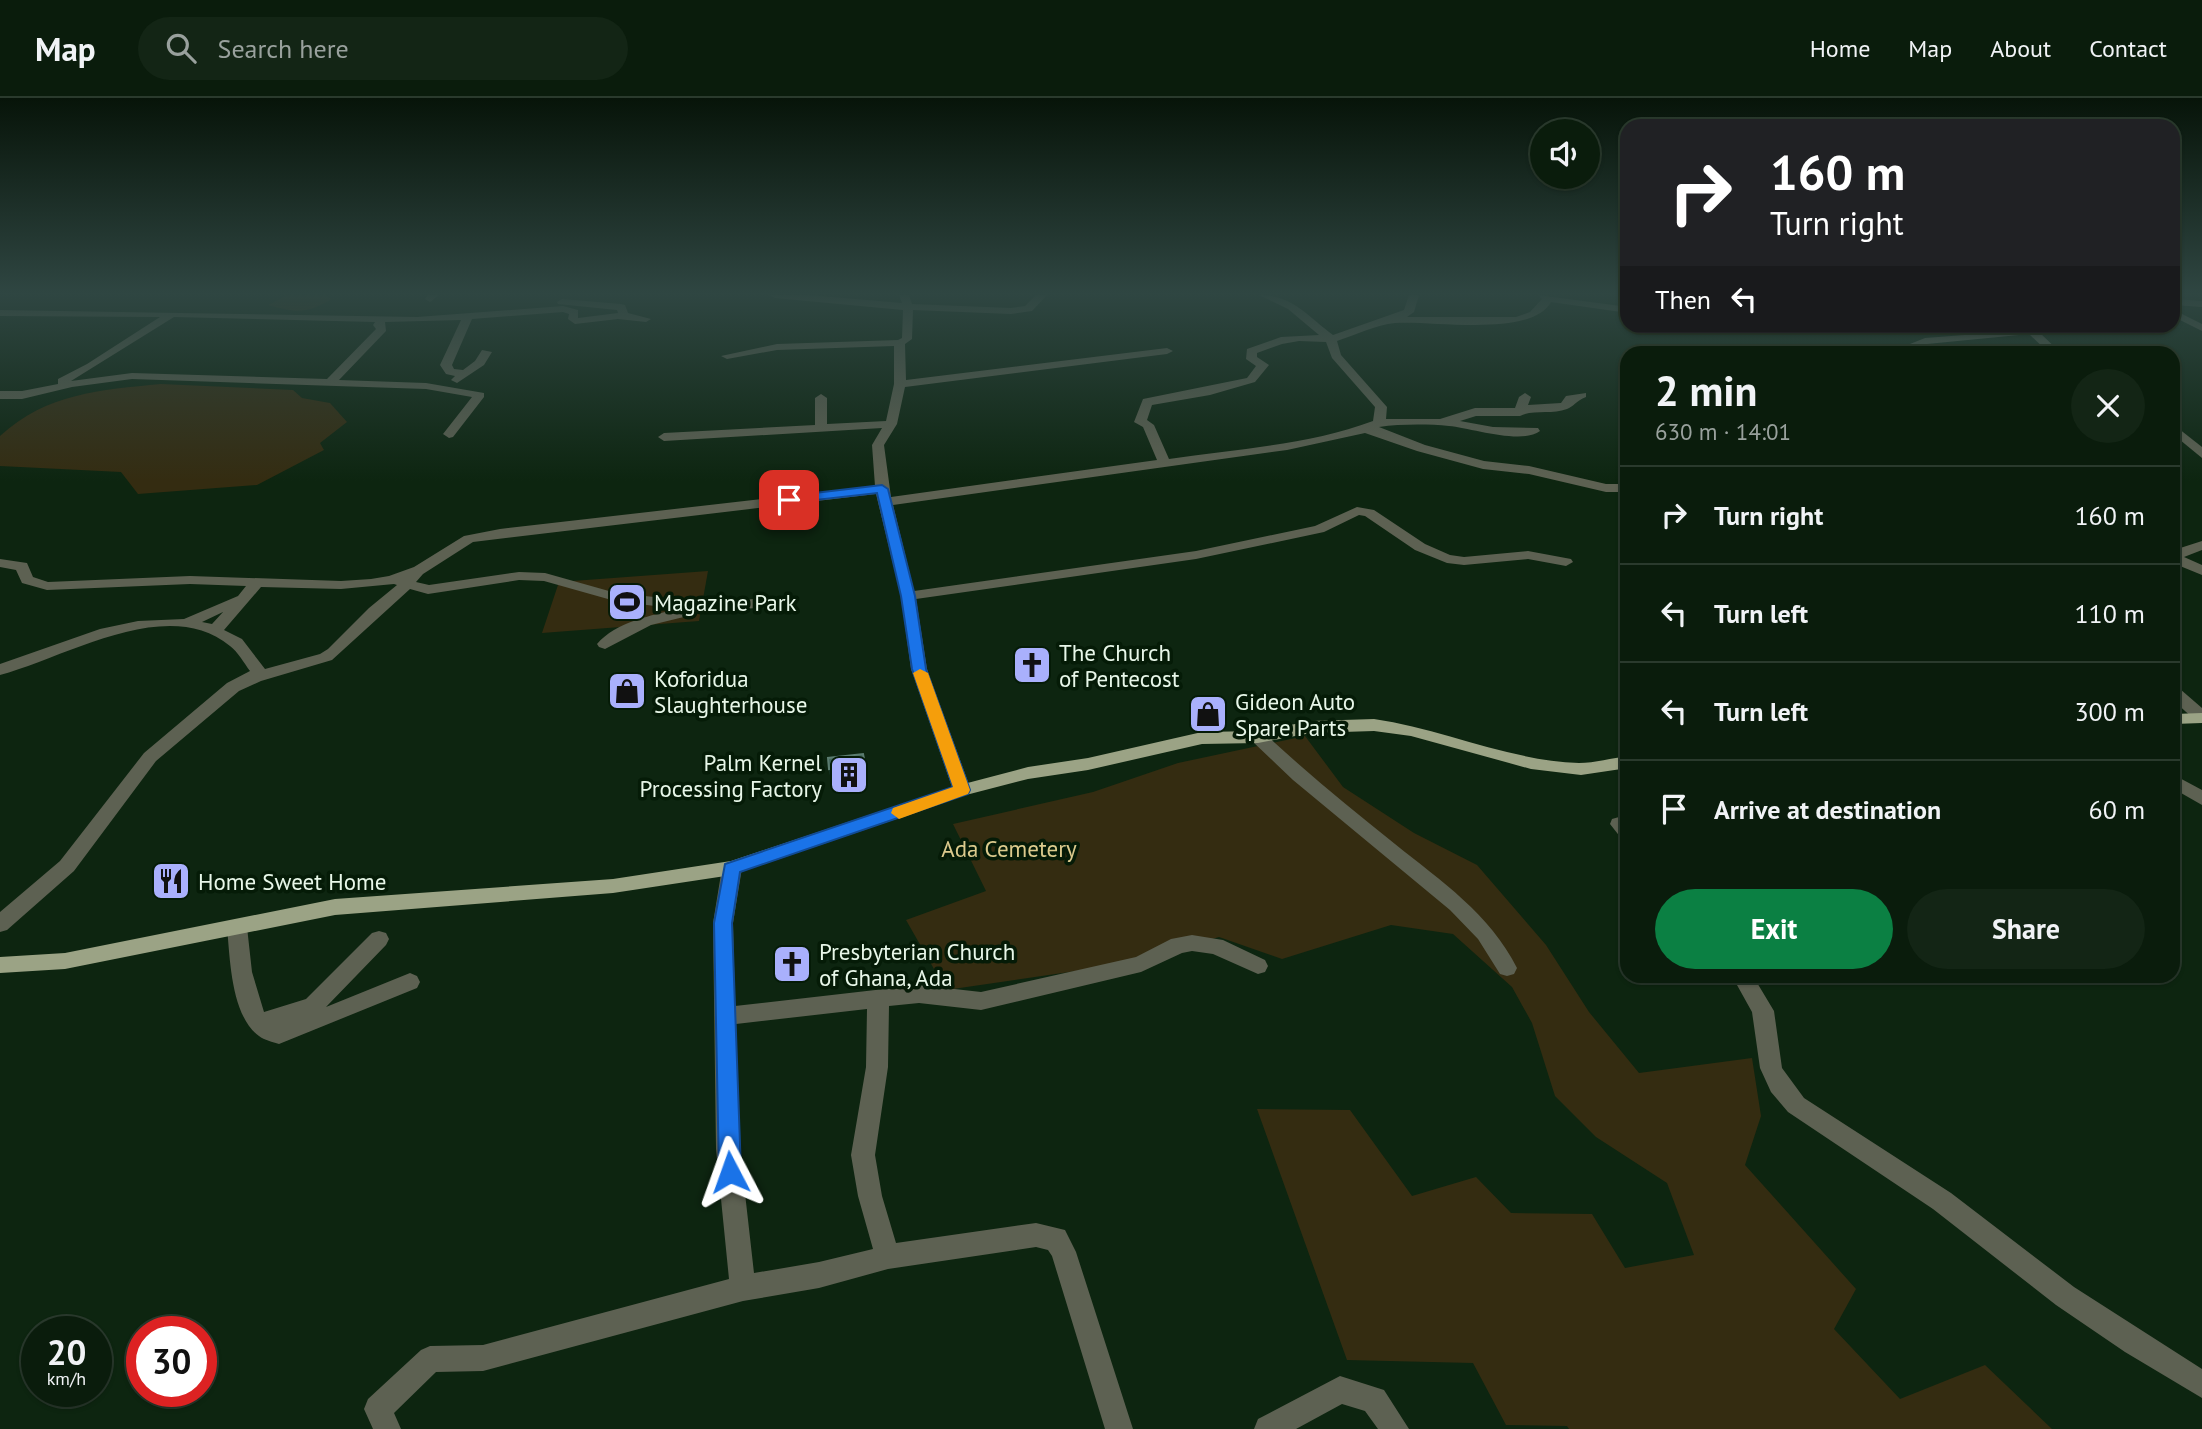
<!DOCTYPE html>
<meta charset="utf-8">
<style>
:root{--surface:#0a1c0c;--page:#132515;--text:#f1f3f6;--muted:#99a19d;--line:#2a3a2d;--accent:#0b8043}
body{margin:0;font-family:"PT Sans",sans-serif;background:var(--page);color:var(--text);height:100vh;display:flex;flex-direction:column;font-size:26px;white-space:nowrap}
*{box-sizing:border-box;margin:0}
p{font-size:23px;color:var(--muted)}
.icon{flex:none;width:38px;height:38px;fill:none;stroke:currentColor;stroke-width:2;stroke-linecap:round;stroke-linejoin:round}
.map{position:relative;flex:1;overflow:hidden}
.sheet{position:absolute;left:1620px;top:248px;width:560px;height:637px;display:flex;flex-direction:column;background:var(--surface);border-radius:21px;box-shadow:0 2px 5px #0004,0 0 0 2px var(--line)}
.sheet>*{flex:none}
.hud{position:absolute;left:1620px;top:21px;width:560px;height:214px;border-radius:21px;box-shadow:0 2px 5px #0004,0 0 0 2px var(--line);background:#202124;color:#fff;overflow:hidden}
.fabs{position:absolute;left:1530px;top:21px;display:grid;gap:14px}
.fabs a{display:grid;place-items:center;width:70px;height:70px;border-radius:50%;background:var(--surface);box-shadow:0 2px 5px #0004,0 0 0 2px var(--line);font-size:35px}
.speed{position:absolute;left:21px;top:1218px;display:flex;gap:14px;font-size:35px;font-weight:700;text-align:center}
.speed>*{display:grid;place-content:center;width:91px;height:91px;border-radius:50%;background:var(--surface);box-shadow:0 2px 5px #0004,0 0 0 2px var(--line);line-height:1}
.speed small{font-size:18px;font-weight:400}
.speed .limit{border:10px solid #d22;background:#fff;color:#111}
.pin{position:absolute;display:grid;place-items:center;width:60px;height:60px;color:#fff;margin:-30px;border-radius:14px;box-shadow:0 4px 10px #0006}
.me{position:absolute;width:77px;margin:-38px;rotate:356deg;stroke-linejoin:round;filter:drop-shadow(0 0 5px #0008)}
.turn{display:flex;align-items:center;gap:24px;height:147px;padding:0 35px;font-size:32px}
.turn .icon{width:91px;height:91px;stroke-width:2.5}
.turn b{display:block;font-size:49px;line-height:60px}
.then{display:flex;align-items:center;height:66px;padding:0 35px;background:#0003;gap:14px;font-size:26px}
.round{display:grid;place-items:center;flex:none;width:74px;height:74px;border-radius:37px;background:var(--page)}
.headline{display:flex;align-items:center;justify-content:space-between;height:119px;padding:0 35px}
h1{font-size:42px;font-weight:700;line-height:52px}
.cta{display:flex;gap:14px;margin-top:auto;padding:14px 35px}
.cta a{flex:1;height:80px;border-radius:42px;background:var(--accent);color:#fff;font-size:28px;font-weight:700;line-height:80px;text-align:center}
.cta a+a{background:var(--page);color:var(--text)}
ul{padding:0;list-style:none}
li{display:flex;align-items:center;gap:21px;height:98px;padding:0 35px;border-top:2px solid var(--line)}
li div{flex:1}
li b{display:block;font-size:26px}
li em{font-style:normal}
header{display:flex;align-items:center;gap:42px;box-sizing:border-box;height:98px;padding:0 35px;background:var(--surface);border-bottom:2px solid var(--line)}
header strong{font-size:33px}
nav{display:flex;gap:38px;margin-inline-start:auto;font-size:24px}
.search{width:490px;height:63px;background:var(--page);display:flex;align-items:center;gap:18px;box-sizing:border-box;padding:0 24px;border-radius:38px;color:var(--muted);font-size:26px}
.map>svg:first-child{display:block}
.green{fill:#342c11}
.lines{fill:none;stroke-linecap:round;stroke-linejoin:round}
.minor{fill:#5d6152;fill-rule:evenodd}
.major{fill:#9ba385;fill-rule:evenodd}
.shaded-wall{fill:#18392a}
.building{fill:#416559;stroke:#5b7c70;stroke-width:2}
.route{fill:#1a73e8;stroke:#114b97;stroke-width:2}
.slow{fill:#f59e0b}
.labels{text-anchor:middle;dominant-baseline:central;stroke-width:7;stroke-linejoin:round;paint-order:stroke}
.poi-label{font-size:23px;fill:#e8f7e9;stroke:#051b07;text-anchor:start}
.park-label{font-size:23px;fill:#dcca8d;stroke:#051b07}
</style>
<header>
<strong>Map</strong>
<div class="search"><svg class="icon" aria-label="search" viewBox="0 0 24 24"><circle cx="10" cy="10" r="6"/><path d="M15 15l6 6"/></svg>Search here</div>
<nav><a>Home</a><a>Map</a><a>About</a><a>Contact</a></nav>
</header>
<div class="map">
<svg width="2202" height="1331" viewBox="0 0 2202 1331">
<rect width="100%" height="100%" fill="#0d2510"/>
<g class="green">
<path d="M288,197H324L332,201C306,216 297,215 268,207Z"/>
<path d="M161,286L293,292L302,300L330,305L347,324L320,345L324,352L257,387L138,396L121,374L0,368V338C47,295 100,292 161,286Z"/>
<polygon points="708,473 699,523 542,535 559,484"/>
<polygon points="1305,638 1343,689 1414,735 1477,767 1546,847 1589,914 1639,975 1752,960 1761,1018 1745,1067 1856,1191 1834,1231 1900,1301 1985,1267 2052,1331 1569,1331 1567,1328 1506,1327 1473,1265 1347,1262 1257,1011 1350,1012 1412,1098 1476,1079 1511,1115 1592,1116 1625,1170 1694,1157 1667,1085 1596,1039 1555,998 1532,925 1512,889 1453,836 1391,827 1282,861 1219,839 1131,865 946,892 906,822 986,793 953,726 1093,694 1178,665"/>
</g>
<g class="lines">
<g class="minor">
<polygon points="428,197 439,197 430,204 425,201"/>
<path d="M770,197H809L902,205L899,197H909L912,206L1011,210L1025,208L1036,197H1047L1032,213L1011,216L913,212L912,241L905,246L906,282L1167,250L1173,253L1167,256L905,289L897,326L884,347L891,399L1157,362L1143,329L1134,324L1143,301L1247,280L1256,268L1246,261L1247,251L1281,239L1319,237L1288,211L1259,197C1293,197 1307,218 1333,237L1404,212L1409,197H1419L1414,214L1407,219H1516L1530,214L1542,201L1538,197L1628,209V215L1551,204C1531,240 1432,222 1395,225C1376,227 1355,237 1337,243L1341,257L1387,309L1386,321H1440L1475,310H1515L1519,299L1525,295L1531,299L1528,307L1561,305L1566,298L1586,295V299C1576,303 1573,309 1567,311C1552,317 1534,311 1520,318H1476L1460,323L1493,329L1538,330L1540,333C1522,347 1471,330 1449,328C1428,326 1400,326 1379,329L1425,347L1484,363L1529,368L1606,386H1628V394H1606L1529,376L1483,371L1417,353L1365,335L1287,352L893,407L914,493L1196,453L1315,428L1357,409L1374,412L1425,446L1450,457L1464,459L1528,453L1571,461L1573,464L1566,468L1528,461L1464,467L1447,465L1415,452L1365,418L1359,417L1324,434L1196,461L916,501L927,571L971,692L968,696H956L953,692L911,571L901,498L876,396L473,444L423,476L416,484L429,487L519,474L545,475L616,495L712,505L765,500L785,504L788,507L780,512C753,506 726,516 699,513L696,516L651,527L605,551L599,549L597,546C616,524 652,517 679,511L615,503L544,483L519,482L428,496L410,491L332,562L261,583L239,593L156,663L74,773L7,832L0,834V814L60,763L144,655L227,585L250,573C244,565 238,554 230,548C167,496 65,560 0,577V566L100,531L138,523L184,521L238,498L246,488L190,486L47,492L22,485L16,472L0,469V461L27,465L33,479L48,484L190,478L341,483L371,481L389,478L414,469L464,438L500,431L875,388L872,347L882,330L664,343L658,339L664,335L815,327V300L821,296L827,300V326L886,323L894,286V248L777,252L727,261L721,258L777,246L898,242L902,240L903,212L775,200ZM1299,243L1326,244L1332,260L1375,309L1373,323C1309,347 1236,351 1169,361L1154,327L1147,322L1152,307L1210,297L1255,284L1269,267L1257,259V255L1282,246ZM394,486L397,487L369,510L328,551L320,556L265,571L242,541L224,532L261,489L341,491ZM223,514L212,526L202,524Z"/>
<path d="M562,201L621,206L625,207L628,215L651,221L646,224L618,221L575,226L568,221L569,216L563,214L472,221L452,267L454,271L463,272L475,263L482,252L492,254L484,267L457,285L451,282L455,278L446,276L440,267L461,222L385,224L386,233L339,282L426,285L484,295V299L453,339L449,340L443,336L472,299L426,291L132,281L72,289L22,301H0V293H22L58,286V281L87,266L160,219L0,218V212L417,219L563,208L578,212V220L618,215L617,212L558,206L557,204ZM174,219L375,224L373,227L376,231L327,281L132,275L71,283Z"/>
<polygon points="2174,201 2202,203 2202,209 2174,207"/>
<polygon points="2174,212 2202,226 2202,233 2174,219"/>
<polygon points="2082,228 2146,228 2141,231 2041,236 2062,256 2050,256 2029,236 1927,246 1906,253 1900,250 1925,240"/>
<polygon points="2174,327 2202,349 2202,360 2174,337"/>
<polygon points="2202,443 2202,452 2184,459 2202,467 2202,477 2180,468 2174,470 2174,452"/>
<polygon points="2174,590 2180,591 2202,610 2202,624 2196,623 2174,603"/>
<path d="M1258,633L1264,635C1306,674 1350,710 1395,746C1441,783 1490,816 1517,870L1514,876L1507,878L1500,876L1478,841L1450,812L1293,682L1252,643L1249,639L1252,635Z"/>
<polygon points="2174,677 2202,692 2202,707 2174,691"/>
<polygon points="1619,719 1628,723 1628,742 1621,740 1610,726 1612,721"/>
<path d="M732,763L739,765L742,770L733,825L735,908L919,887L981,894L1136,859L1171,841L1192,837L1223,842L1265,862L1268,868L1265,874L1258,876L1213,856L1192,853L1182,855L1141,874L981,912L919,905L889,908L888,969L875,1057L882,1098L896,1145L1036,1125L1065,1132L1076,1154L1133,1331H1105L1052,1158L1048,1152L1036,1149L888,1171L819,1190L743,1203L483,1273L436,1274L394,1315L401,1331H373L364,1311L368,1301L421,1252L430,1248L483,1247L729,1181L716,1051L713,825L722,770L725,765ZM867,911L866,969L851,1057L858,1098L873,1151L819,1164L754,1175L740,1051L736,926Z"/>
<path d="M237,821L244,823L247,829L252,874L264,914L306,901L372,835L379,833L386,835L389,841L386,847L326,909L410,875L417,878L420,884L417,890L279,946C273,944 264,942 259,938C231,918 230,860 227,829L230,823Z"/>
<polygon points="1732,878 1753,878 1774,913 1782,970 1804,1000 1951,1095 2074,1189 2202,1271 2202,1300 2125,1254 2056,1207 1933,1111 1788,1014 1771,994 1760,970 1752,914"/>
<polygon points="1340,1278 1384,1292 1409,1331 1378,1331 1365,1313 1342,1306 1296,1331 1254,1331 1258,1321"/>
</g>
<g class="major">
<polygon points="2202,615 2202,625 2174,626 2174,616"/>
<path d="M1374,621C1443,631 1510,663 1579,665C1595,665 1612,660 1628,658V670L1581,677L1531,671L1411,638L1374,633L1311,635L1258,645L1202,646L1088,672L1028,681L966,697L732,777L613,795L335,817L65,871L0,875V859L65,855L335,801L613,781L731,763L956,688L1028,669L1088,660L1202,634L1258,633L1311,623Z"/>
</g>
</g>
<polygon class="shaded-wall" points="863,656 867,679 831,685 829,671"/>
<polygon class="building" points="863,656 865,666 829,671 828,660"/>
<linearGradient id="sky" x2="0" y2="1"><stop stop-color="#071409"/><stop offset="0.51" stop-color="#2f4642"/><stop offset="1" stop-color="#2f4642" stop-opacity="0"/></linearGradient>
<rect width="2202" height="383" fill="url(#sky)"/>
<polygon class="route" points="882,387 888,391 915,498 926,571 970,692 968,696 740,774 732,825 741,1074 738,1081 730,1084 722,1081 719,1074 714,825 725,766 953,689 912,571 901,498 877,395 789,405 783,402 789,398"/>
<polygon class="slow" points="920,571 928,575 970,692 968,696 899,721 891,715 893,710 953,689 913,575"/>
<defs>
<symbol id="stadium-square" viewBox="-11 -11 22 22"><rect x="-9" y="-9" width="18" height="18" rx="4" fill="#a9b0fc" stroke="#051b07"/><path d="M0-5a6.5 5 0 1 0 0 10a6.5 5 0 1 0 0-10ZM-3.5-1.8h7v3.6h-7Z" fill="#111"/></symbol>
<symbol id="church-square" viewBox="-11 -11 22 22"><rect x="-9" y="-9" width="18" height="18" rx="4" fill="#a9b0fc" stroke="#051b07"/><path d="M-1.2-6h2.4v3.5h3.3v2.4h-3.3V6h-2.4V-.1h-3.3v-2.4h3.3Z" fill="#111"/></symbol>
<symbol id="shop-square" viewBox="-11 -11 22 22"><rect x="-9" y="-9" width="18" height="18" rx="4" fill="#a9b0fc" stroke="#051b07"/><path d="M-5-2.5h2.3a2.7 3.5 0 0 1 5.4 0H5L5.5 6h-11ZM-1.5-2.5h3a1.5 2.3 0 0 0-3 0Z" fill="#111"/></symbol>
<symbol id="building-square" viewBox="-11 -11 22 22"><rect x="-9" y="-9" width="18" height="18" rx="4" fill="#a9b0fc" stroke="#051b07"/><path d="M-4-6H4V6H1V3H-1V6H-4ZM-2.5-4.3h1.7v1.8h-1.7ZM.8-4.3h1.7v1.8H.8ZM-2.5-1h1.7V.8h-1.7ZM.8-1h1.7V.8H.8Z" fill="#111"/></symbol>
<symbol id="restaurant-square" viewBox="-11 -11 22 22"><rect x="-9" y="-9" width="18" height="18" rx="4" fill="#a9b0fc" stroke="#051b07"/><path d="M-5-6h1v4h1v-4h1v4h1v-4h1v5L-1.5 .5V6h-2V.5L-5-1ZM5-6V6H3V1.5H1.5Q1.5-4 5-6Z" fill="#111"/></symbol>
</defs>
<g fill-rule="evenodd">
<use href="#stadium-square" x="605" y="482" width="44" height="44"/>
<use href="#church-square" x="1010" y="545" width="44" height="44"/>
<use href="#shop-square" x="605" y="571" width="44" height="44"/>
<use href="#shop-square" x="1186" y="594" width="44" height="44"/>
<use href="#building-square" x="827" y="655" width="44" height="44"/>
<use href="#restaurant-square" x="149" y="761" width="44" height="44"/>
<use href="#church-square" x="770" y="844" width="44" height="44"/>
</g>
<g class="labels">
<g class="poi-label">
<text x="654" y="504">Magazine Park</text>
<text x="1059" y="554">The Church<tspan x="1059" dy="26">of Pentecost</tspan></text>
<text x="654" y="580">Koforidua<tspan x="654" dy="26">Slaughterhouse</tspan></text>
<text x="1235" y="603">Gideon Auto<tspan x="1235" dy="26">Spare Parts</tspan></text>
<text x="822" y="664" text-anchor="end">Palm Kernel<tspan x="822" dy="26">Processing Factory</tspan></text>
<text x="198" y="783">Home Sweet Home</text>
<text x="819" y="853">Presbyterian Church<tspan x="819" dy="26">of Ghana, Ada</tspan></text>
</g>
<g class="park-label">
<text x="1009" y="750">Ada Cemetery</text>
</g>
</g>
</svg>
<div class="fabs">
<a><svg class="icon" aria-label="sound" viewBox="0 0 24 24"><path d="M4 9h4l5-4v14l-5-4H4zM17 9q2 3 0 6"/></svg></a>
</div>
<div class="speed"><div>20<small>km/h</small></div><div class="limit">30</div></div>
<div class="pin" style="left:789px;top:402px;background:#d93025"><svg class="icon" aria-label="arrive" viewBox="0 0 24 24"><path d="M6 21V4h12l-3 4 3 4H6"/></svg></div>
<svg class="me" style="left:730px;top:1074px" viewBox="-20 -20 40 40"><path d="M0-17L14 15 0 8-14 15z" fill="#1a73e8" stroke="#fff" stroke-width="4"/></svg>
<div class="hud">
<div class="turn"><svg class="icon" aria-label="right" viewBox="0 0 24 24"><path d="M7 20v-9h11M14 6l5 5-5 5"/></svg><div><b>160 m</b>Turn right</div></div>
<div class="then">Then<svg class="icon" aria-label="left" viewBox="0 0 24 24"><path d="M17 20v-9H6M10 6l-5 5 5 5"/></svg></div>
</div>
<section class="sheet">
<div class="headline"><div><h1>2 min</h1><p>630 m · 14:01</p></div><a class="round"><svg class="icon" aria-label="close" viewBox="0 0 24 24"><path d="M6 6l12 12M18 6L6 18"/></svg></a></div>
<ul>
<li><svg class="icon" aria-label="right" viewBox="0 0 24 24"><path d="M7 20v-9h11M14 6l5 5-5 5"/></svg><div><b>Turn right</b></div><em>160 m</em></li>
<li><svg class="icon" aria-label="left" viewBox="0 0 24 24"><path d="M17 20v-9H6M10 6l-5 5 5 5"/></svg><div><b>Turn left</b></div><em>110 m</em></li>
<li><svg class="icon" aria-label="left" viewBox="0 0 24 24"><path d="M17 20v-9H6M10 6l-5 5 5 5"/></svg><div><b>Turn left</b></div><em>300 m</em></li>
<li><svg class="icon" aria-label="arrive" viewBox="0 0 24 24"><path d="M6 21V4h12l-3 4 3 4H6"/></svg><div><b>Arrive at destination</b></div><em>60 m</em></li>
</ul>
<div class="cta"><a>Exit</a><a>Share</a></div>
</section>
</div>
